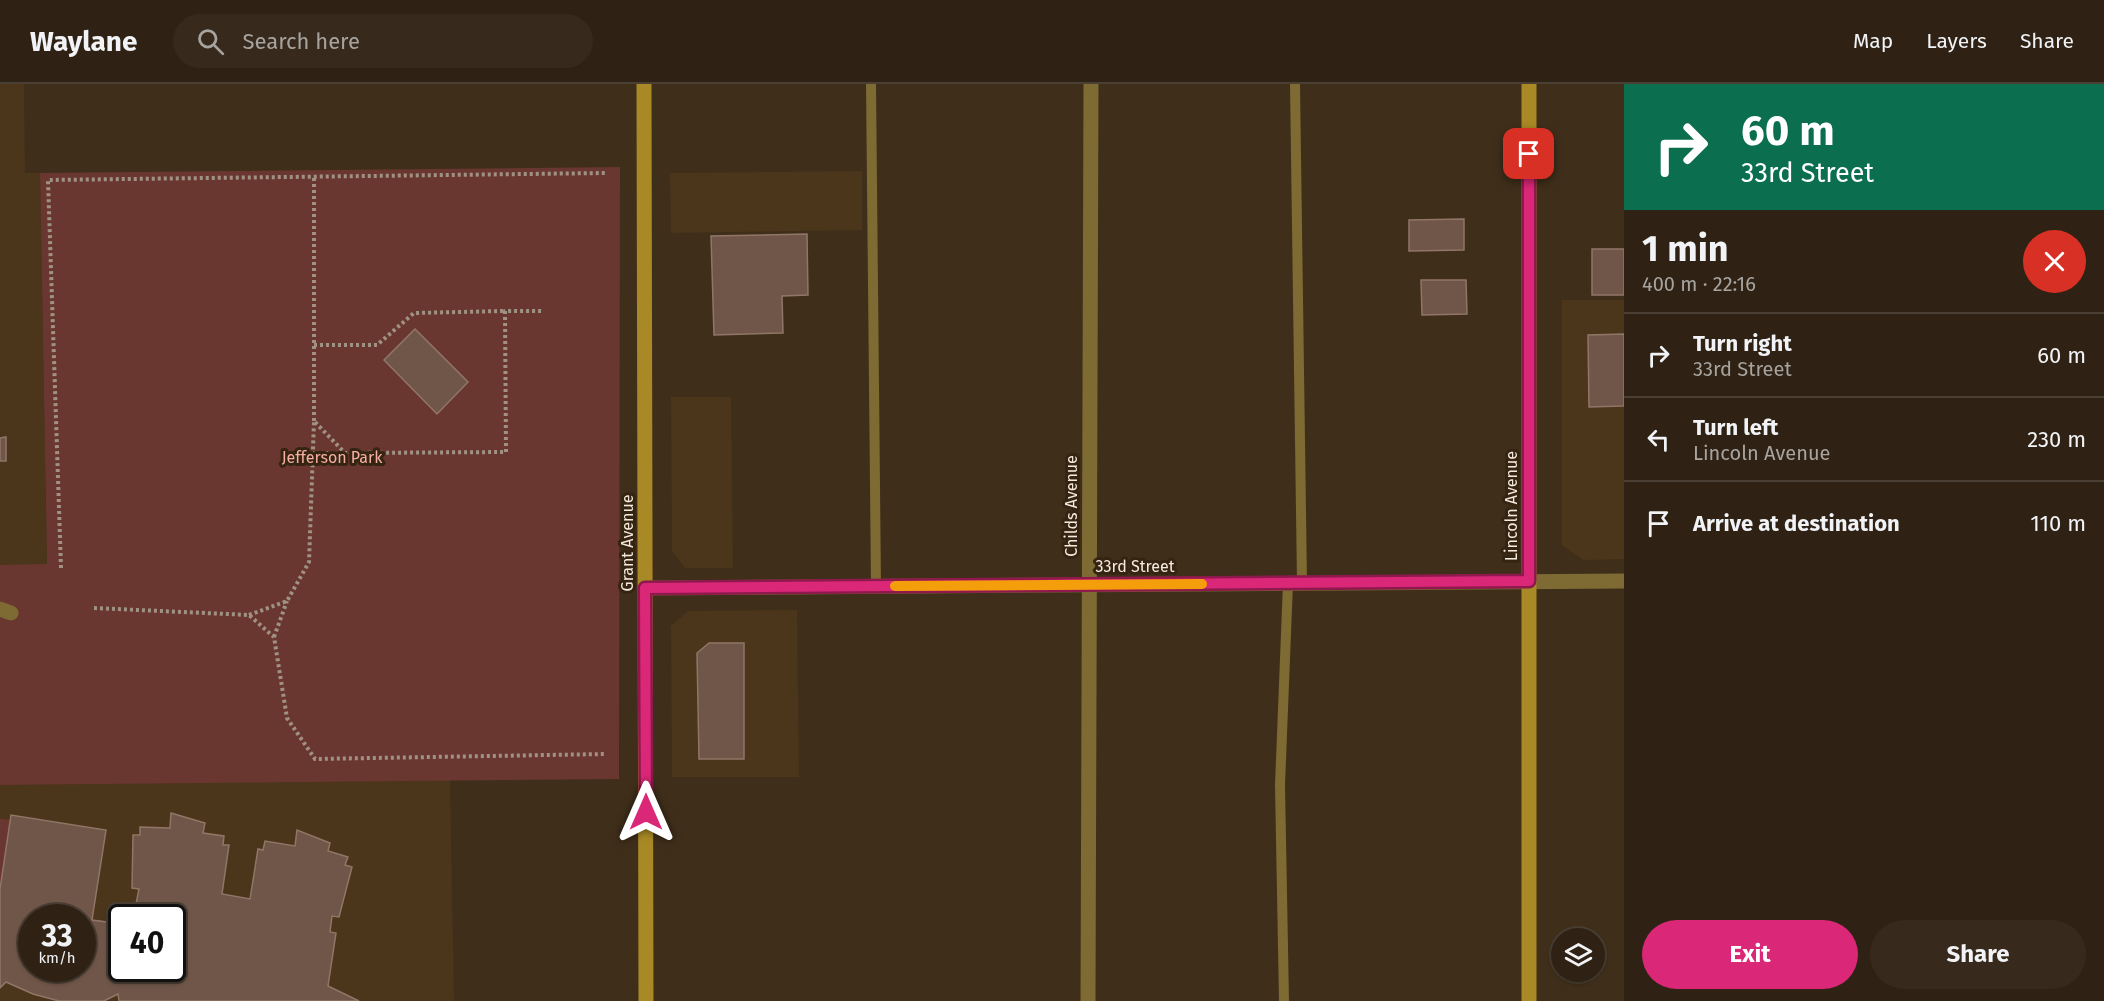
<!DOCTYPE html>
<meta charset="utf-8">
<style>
:root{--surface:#2f2214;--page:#372a1d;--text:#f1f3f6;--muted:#a7a4a0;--line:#4a3f34;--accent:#db2777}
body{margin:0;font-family:"Fira Sans",sans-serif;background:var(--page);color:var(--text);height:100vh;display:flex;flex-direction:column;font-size:22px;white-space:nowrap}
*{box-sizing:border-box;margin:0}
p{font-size:20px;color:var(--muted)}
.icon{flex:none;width:33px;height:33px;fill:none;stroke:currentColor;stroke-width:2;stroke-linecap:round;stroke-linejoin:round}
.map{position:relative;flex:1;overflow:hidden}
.drawer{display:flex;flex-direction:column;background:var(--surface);width:480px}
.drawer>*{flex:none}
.banner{background:#0b6e4f;color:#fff;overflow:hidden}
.tools{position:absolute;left:1551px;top:844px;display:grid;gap:12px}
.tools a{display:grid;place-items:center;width:54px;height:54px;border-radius:50%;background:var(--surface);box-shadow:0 2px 4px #0004,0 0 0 2px var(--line);font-size:30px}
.speed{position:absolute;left:18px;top:820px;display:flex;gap:12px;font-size:30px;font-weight:700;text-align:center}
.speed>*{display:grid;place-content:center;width:78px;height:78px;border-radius:50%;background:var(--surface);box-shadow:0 2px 4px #0004,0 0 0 2px var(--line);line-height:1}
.speed small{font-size:15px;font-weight:400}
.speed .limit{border:3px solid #111;border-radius:9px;background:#fff;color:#111}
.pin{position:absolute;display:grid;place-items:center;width:51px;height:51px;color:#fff;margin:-26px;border-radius:12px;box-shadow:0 3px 9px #0006}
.me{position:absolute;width:66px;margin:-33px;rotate:0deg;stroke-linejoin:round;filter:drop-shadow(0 0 4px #0008)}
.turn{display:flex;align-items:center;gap:21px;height:126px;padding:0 18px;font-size:27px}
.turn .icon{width:78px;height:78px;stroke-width:2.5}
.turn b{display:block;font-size:42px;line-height:51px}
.round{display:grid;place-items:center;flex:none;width:63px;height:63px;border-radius:32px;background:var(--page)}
.overview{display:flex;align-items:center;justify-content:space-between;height:102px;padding:0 18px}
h1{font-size:36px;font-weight:700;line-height:45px}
.button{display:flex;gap:12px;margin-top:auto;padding:12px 18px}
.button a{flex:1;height:69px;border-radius:36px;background:var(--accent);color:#fff;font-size:24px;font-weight:700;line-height:69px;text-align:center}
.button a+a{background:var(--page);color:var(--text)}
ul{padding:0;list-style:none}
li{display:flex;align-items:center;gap:18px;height:84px;padding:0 18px;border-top:2px solid var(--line)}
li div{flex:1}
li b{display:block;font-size:22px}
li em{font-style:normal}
header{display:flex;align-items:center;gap:36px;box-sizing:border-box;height:84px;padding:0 30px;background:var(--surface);border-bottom:2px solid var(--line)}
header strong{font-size:28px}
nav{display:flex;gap:33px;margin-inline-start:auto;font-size:21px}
.search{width:420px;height:54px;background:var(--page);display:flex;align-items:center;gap:15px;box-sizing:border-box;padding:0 21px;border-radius:33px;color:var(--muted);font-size:22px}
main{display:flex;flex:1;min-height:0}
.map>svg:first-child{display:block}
.built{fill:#4b351b;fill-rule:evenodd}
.green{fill:#693730}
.building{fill:#6f5648;stroke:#917667;stroke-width:1.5;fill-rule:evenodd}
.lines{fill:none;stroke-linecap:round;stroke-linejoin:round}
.path{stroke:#a09282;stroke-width:4;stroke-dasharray:3 3;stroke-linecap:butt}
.lane{stroke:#7e6a33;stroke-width:10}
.street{stroke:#7e6a33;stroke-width:15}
.secondary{stroke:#a88925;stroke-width:15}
.route-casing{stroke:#8e194d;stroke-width:15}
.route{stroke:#db2777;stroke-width:10}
.slow{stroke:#f59e0b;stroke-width:10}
.labels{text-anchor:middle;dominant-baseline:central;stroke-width:6;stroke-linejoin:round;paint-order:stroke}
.park-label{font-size:16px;fill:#f7afa3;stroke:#352411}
.street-label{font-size:16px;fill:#f5eade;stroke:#352411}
</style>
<header>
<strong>Waylane</strong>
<div class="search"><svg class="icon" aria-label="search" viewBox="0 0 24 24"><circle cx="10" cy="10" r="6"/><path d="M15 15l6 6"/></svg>Search here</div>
<nav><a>Map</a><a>Layers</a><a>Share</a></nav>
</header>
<main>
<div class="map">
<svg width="1624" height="917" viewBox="0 0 1624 917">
<rect width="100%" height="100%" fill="#3f2e1a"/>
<g class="built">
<polygon points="0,0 24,0 25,89 40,89 47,481 0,481"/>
<polygon points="862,87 862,146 671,149 670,89"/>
<polygon points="1562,216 1624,216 1624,475 1583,476 1562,461"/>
<polygon points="671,313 731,313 733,484 685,484 672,467"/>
<polygon points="797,526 799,693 672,693 671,542 688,527"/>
<path d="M450,695L454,917H0V701ZM32,834H82V885H32ZM122,834H172V885H122Z"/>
</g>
<g class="green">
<polygon points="620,83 619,695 0,701 0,481 47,480 40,89"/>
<polygon points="0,735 11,736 0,805"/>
</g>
<g class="building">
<polygon points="1464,135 1464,166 1409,167 1409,136"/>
<polygon points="807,150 808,211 782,212 783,249 714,251 711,152"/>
<rect x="1592" y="165" width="32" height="46"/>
<polygon points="1421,196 1466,196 1467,230 1422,231"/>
<polygon points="415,245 468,298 437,330 384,276"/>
<polygon points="1624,250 1624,322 1589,323 1588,251"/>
<polygon points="6,353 6,377 0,377 0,354"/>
<polygon points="709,559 744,559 744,675 699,675 697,569"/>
<path d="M171,729L205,739L203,749L224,752L223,761H229L222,810L250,815L258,765L263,766L265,757L295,762L297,746L330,759L328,767L348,773L345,781L352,783L339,833L332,832L330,848L336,849L328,902L359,917H119L118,910L104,917H59L33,910L6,898L0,904V805L11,731L106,746L92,836L122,840V885H172V834H128L130,819L136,820L139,805L132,804L133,751H140V743L170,744ZM32,834H82V885H32Z"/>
</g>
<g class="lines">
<g class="path">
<polyline points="314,261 377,261 414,229 505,227"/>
<polyline points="314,337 314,91"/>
<polyline points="313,369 344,369"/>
<polyline points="61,484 48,96 606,89"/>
<polyline points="94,524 249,531 274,553 287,634 315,675 606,670"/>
<polyline points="249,531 287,517 309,478 314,337 345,369 506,368 505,227 543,227"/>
<polyline points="274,553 287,517"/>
</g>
<g class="lane">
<polyline points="871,0 876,502"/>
<polyline points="1295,0 1302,499"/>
<polyline points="1284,917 1280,701 1288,499"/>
</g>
<g class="street">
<polyline points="646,504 1624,497"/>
<polyline points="0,525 11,529"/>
<polyline points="1088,917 1091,0"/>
</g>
<g class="secondary">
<polyline points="644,0 646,917"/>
<polyline points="1529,917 1529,0"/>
</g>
</g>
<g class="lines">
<defs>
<polyline id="route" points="646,728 645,504 1529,497 1529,70"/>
</defs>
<use href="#route" class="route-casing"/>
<use href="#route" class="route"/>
<polyline class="slow" points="895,502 1202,500"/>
</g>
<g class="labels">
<g class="park-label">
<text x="332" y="373">Jefferson Park</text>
</g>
<g class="street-label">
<text transform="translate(1071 422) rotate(-90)">Childs Avenue</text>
<text transform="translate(1511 422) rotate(-90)">Lincoln Avenue</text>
<text transform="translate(627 459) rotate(-90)">Grant Avenue</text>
<text x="1135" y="482">33rd Street</text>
</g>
</g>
</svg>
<div class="tools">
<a><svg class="icon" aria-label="layers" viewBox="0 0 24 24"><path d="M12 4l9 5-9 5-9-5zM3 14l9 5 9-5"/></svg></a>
</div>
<div class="speed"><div>33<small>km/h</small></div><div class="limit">40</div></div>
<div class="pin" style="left:1529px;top:70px;background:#d93025"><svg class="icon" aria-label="arrive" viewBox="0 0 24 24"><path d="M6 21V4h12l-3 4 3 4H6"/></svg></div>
<svg class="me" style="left:646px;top:728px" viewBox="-20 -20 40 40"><path d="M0-17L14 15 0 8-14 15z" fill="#db2777" stroke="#fff" stroke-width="4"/></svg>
</div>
<section class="drawer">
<div class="banner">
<div class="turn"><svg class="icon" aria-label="right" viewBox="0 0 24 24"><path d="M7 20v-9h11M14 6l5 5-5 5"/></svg><div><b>60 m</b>33rd Street</div></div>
</div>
<div class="overview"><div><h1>1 min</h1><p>400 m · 22:16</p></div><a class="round" style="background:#d93025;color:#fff"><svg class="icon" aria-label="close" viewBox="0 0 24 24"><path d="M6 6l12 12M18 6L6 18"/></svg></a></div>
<ul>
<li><svg class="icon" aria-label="right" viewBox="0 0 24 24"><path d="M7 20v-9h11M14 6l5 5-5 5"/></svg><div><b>Turn right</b><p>33rd Street</p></div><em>60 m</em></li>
<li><svg class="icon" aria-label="left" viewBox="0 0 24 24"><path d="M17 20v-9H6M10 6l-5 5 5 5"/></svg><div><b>Turn left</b><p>Lincoln Avenue</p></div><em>230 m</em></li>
<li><svg class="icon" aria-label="arrive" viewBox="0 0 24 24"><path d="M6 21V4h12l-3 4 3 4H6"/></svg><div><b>Arrive at destination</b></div><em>110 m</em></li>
</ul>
<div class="button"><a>Exit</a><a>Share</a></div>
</section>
</main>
